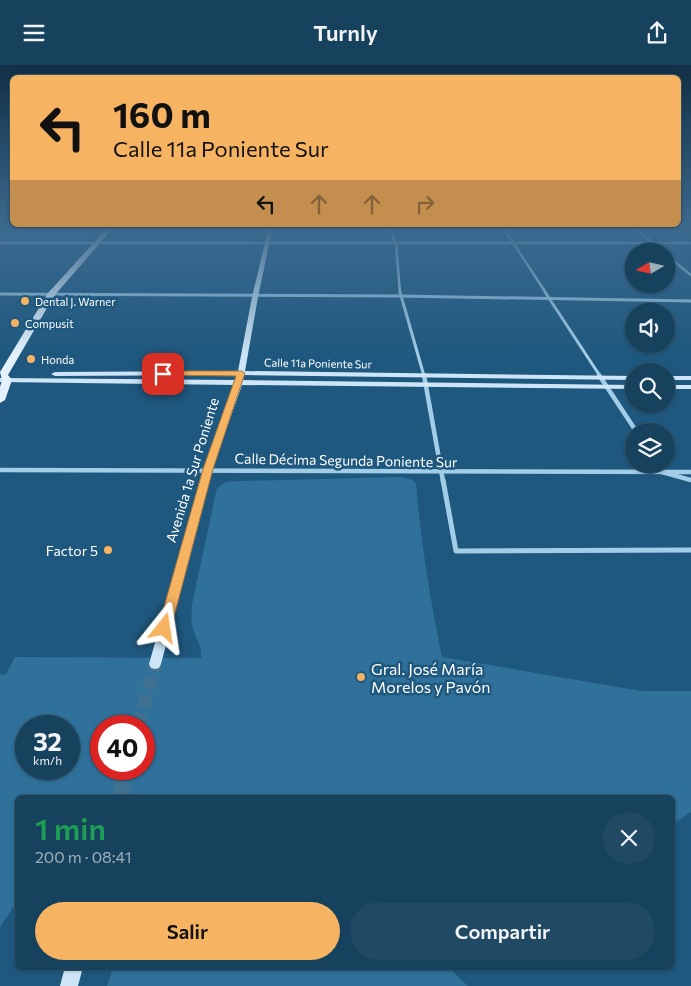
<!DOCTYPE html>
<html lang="es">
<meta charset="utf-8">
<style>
:root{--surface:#17425e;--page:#204964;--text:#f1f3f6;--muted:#9eb0bc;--line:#365b73;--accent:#f6b362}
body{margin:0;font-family:Commissioner,sans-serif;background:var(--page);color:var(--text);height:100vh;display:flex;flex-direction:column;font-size:19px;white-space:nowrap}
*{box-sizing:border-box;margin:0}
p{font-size:16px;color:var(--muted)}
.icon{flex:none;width:28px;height:28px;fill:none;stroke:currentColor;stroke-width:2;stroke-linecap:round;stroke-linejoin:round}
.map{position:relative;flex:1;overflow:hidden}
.panel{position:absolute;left:15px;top:730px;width:660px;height:175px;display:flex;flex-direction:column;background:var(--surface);border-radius:8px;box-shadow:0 1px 4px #0004,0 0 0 1px var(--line)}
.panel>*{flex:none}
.banner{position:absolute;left:10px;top:10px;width:671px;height:152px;border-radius:8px;box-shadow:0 1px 4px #0004,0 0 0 1px var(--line);background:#f6b362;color:#111;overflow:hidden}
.needle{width:32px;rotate:261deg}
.fabs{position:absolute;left:625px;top:178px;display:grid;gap:10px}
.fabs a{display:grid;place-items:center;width:50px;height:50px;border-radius:50%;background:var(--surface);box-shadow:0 1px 4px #0004,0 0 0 1px var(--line);font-size:25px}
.speed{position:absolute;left:15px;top:650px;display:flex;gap:10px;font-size:25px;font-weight:700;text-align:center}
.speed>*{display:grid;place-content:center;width:65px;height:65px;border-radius:50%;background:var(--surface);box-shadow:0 1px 4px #0004,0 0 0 1px var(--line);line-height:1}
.speed small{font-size:12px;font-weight:400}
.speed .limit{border:8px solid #d22;background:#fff;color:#111}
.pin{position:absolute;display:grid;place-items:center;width:42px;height:42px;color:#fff;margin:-21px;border-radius:10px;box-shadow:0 2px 8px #0006}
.me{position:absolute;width:55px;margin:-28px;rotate:15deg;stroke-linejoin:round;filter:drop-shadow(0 0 4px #0008)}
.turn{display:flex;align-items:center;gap:18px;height:105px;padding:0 20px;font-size:22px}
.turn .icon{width:65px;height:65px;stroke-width:2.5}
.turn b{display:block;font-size:35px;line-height:42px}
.lanes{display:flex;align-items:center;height:48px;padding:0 20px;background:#0003;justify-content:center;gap:25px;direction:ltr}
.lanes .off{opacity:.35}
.round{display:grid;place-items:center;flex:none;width:52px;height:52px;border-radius:26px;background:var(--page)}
.head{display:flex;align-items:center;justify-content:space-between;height:85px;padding:0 20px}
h1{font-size:30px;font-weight:600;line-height:38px;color:#1e9e55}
.cta{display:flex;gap:10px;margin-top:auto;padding:10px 20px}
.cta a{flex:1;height:58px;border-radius:30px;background:var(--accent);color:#111;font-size:20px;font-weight:600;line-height:58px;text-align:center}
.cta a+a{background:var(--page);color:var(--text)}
header{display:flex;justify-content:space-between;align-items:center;height:65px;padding:0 20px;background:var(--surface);font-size:22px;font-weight:600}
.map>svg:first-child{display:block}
.green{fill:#2f719a;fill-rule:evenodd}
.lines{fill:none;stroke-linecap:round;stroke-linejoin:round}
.secondary-tunnel-far1{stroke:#417191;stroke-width:13;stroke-dasharray:13 6;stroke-linecap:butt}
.secondary-tunnel{stroke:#417191;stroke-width:16;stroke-dasharray:16 8;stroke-linecap:butt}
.street-far3{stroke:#a2cde7;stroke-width:2.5}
.street-far2{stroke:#a2cde7;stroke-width:3}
.street-far1{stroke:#a2cde7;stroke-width:4.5}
.street{stroke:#a2cde7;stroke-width:5}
.secondary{fill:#cde5f6;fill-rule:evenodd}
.primary{fill:#e4f2fd;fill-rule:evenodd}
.route{fill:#f6b362;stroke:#a07440}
.poi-dot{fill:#f6b362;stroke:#1f587e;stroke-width:2}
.labels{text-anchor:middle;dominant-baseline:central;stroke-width:5;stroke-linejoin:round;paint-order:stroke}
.far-poi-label{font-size:11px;fill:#fff;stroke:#1f587e;text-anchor:start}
.far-street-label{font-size:11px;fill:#fff;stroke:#1f587e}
.street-label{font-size:14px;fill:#fff;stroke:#1f587e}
.poi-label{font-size:14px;fill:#fff;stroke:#1f587e;text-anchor:end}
.near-poi-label{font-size:16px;fill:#fff;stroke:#1f587e;text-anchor:start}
</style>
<header><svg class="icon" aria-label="menu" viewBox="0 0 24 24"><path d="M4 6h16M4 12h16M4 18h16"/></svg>Turnly<svg class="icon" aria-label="share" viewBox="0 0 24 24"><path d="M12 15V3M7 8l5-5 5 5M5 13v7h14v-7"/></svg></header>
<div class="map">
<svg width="691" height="921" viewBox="0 0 691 921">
<rect width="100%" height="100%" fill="#1f587e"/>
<g class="green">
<polygon points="0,161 100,161 87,175 0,174"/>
<path d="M401,412L413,415L416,419C421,477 430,534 442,592L641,626H691V747L673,759L672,732H18L17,837L0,862V610L6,609L15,592L201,593C202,579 198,578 194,567C190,557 192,548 192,539L217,423L226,417L239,416ZM26,661H69V704H26ZM101,661H144V704H101Z"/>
<polygon points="113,903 451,903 456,910 468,921 107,921"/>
</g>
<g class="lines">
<g class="secondary-tunnel-far1">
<polyline points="138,661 155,599"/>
<polyline points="124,713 127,704"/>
</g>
<polyline class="secondary-tunnel" points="119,732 125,712"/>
<g class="street-far3">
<polyline points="389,161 396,179 400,228"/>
<polyline points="502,161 546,228"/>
<polyline points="632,161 662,186"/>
<polyline points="0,178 691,178"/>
<polyline points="666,190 691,210"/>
</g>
<g class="street-far2">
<polyline points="400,227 424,311"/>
<polyline points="545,227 600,311"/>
<polyline points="0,229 400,231 691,236"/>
</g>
<g class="street-far1">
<polyline points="424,310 443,416"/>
<polyline points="599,310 636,366"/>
<polyline points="657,399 662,407 691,415"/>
<polyline points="0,405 691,407"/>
</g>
<polyline class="street" points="443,415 456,486 691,485"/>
<g class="secondary">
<polygon points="269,161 273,161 258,232 245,306 634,311 634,315 244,310 243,315 634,320 634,324 242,320 212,404 161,599 159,603 155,604 151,603 149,599 204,404 235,320 0,317 0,313 236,315 237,310 55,311 51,309 55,307 238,306 252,232"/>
<rect x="666" y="311" width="25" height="4"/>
<rect x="666" y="320" width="25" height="4"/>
<polygon points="65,902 83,902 78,921 60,921"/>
</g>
<polygon class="primary" points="109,161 115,161 54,231 8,310 12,315 5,335 0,338 0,322 2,315 0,307 48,228"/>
</g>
<linearGradient id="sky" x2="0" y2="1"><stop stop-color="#113045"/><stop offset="0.56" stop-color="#3c6a8f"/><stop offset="1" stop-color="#3c6a8f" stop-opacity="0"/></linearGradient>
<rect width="691" height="290" fill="url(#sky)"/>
<polygon class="route" points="163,306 241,306 245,308 213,404 171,563 169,567 164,569 160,567 158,563 203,404 236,311 160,310 159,309"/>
<g class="poi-dot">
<circle cx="25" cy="236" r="5"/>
<circle cx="15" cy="258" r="5"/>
<circle cx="31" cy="294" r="5"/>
<circle cx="108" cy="485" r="5"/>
<circle cx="361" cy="612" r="5"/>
</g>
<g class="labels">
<g class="far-poi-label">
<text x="35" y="236">Dental J. Warner</text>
<text x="25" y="258">Compusit</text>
<text x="41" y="294">Honda</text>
</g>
<g class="far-street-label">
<text transform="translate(318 298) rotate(1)">Calle 11a Poniente Sur</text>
</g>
<g class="street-label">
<text transform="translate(346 395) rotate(1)">Calle Décima Segunda Poniente Sur</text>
<text transform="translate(192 405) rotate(-73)">Avenida 1a Sur Poniente</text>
</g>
<g class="poi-label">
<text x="98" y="485">Factor 5</text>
</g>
<g class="near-poi-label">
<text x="371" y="603">Gral. José María<tspan x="371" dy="18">Morelos y Pavón</tspan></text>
</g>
</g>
</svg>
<div class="fabs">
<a><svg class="needle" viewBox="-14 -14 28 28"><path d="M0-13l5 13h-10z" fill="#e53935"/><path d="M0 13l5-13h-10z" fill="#9eb0bc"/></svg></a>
<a><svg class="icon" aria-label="sound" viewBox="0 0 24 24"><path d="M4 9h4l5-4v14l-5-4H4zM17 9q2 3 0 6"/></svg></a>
<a><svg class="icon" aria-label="search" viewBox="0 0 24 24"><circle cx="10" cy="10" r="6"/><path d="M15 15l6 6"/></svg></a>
<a><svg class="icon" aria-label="layers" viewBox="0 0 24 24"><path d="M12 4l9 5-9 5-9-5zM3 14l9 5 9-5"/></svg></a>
</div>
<div class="speed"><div>32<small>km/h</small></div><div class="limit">40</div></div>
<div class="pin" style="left:163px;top:309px;background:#d93025"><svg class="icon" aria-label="arrive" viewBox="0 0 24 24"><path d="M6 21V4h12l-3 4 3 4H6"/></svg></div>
<svg class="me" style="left:164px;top:563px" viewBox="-20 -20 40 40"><path d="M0-17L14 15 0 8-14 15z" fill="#f6b362" stroke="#fff" stroke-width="4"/></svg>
<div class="banner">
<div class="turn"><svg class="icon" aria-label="left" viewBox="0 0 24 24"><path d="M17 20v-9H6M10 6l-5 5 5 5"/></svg><div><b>160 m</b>Calle 11a Poniente Sur</div></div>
<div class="lanes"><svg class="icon" aria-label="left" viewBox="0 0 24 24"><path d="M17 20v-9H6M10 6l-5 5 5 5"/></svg><svg class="icon off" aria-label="ahead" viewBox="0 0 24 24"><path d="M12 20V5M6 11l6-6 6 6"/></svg><svg class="icon off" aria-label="ahead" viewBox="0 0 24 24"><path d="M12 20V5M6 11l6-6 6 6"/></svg><svg class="icon off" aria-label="right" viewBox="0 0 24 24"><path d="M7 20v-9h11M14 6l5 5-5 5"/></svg></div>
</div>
<section class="panel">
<div class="head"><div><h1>1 min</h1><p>200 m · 08:41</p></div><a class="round"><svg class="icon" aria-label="close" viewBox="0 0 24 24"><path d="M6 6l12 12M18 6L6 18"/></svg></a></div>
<div class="cta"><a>Salir</a><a>Compartir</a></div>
</section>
</div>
